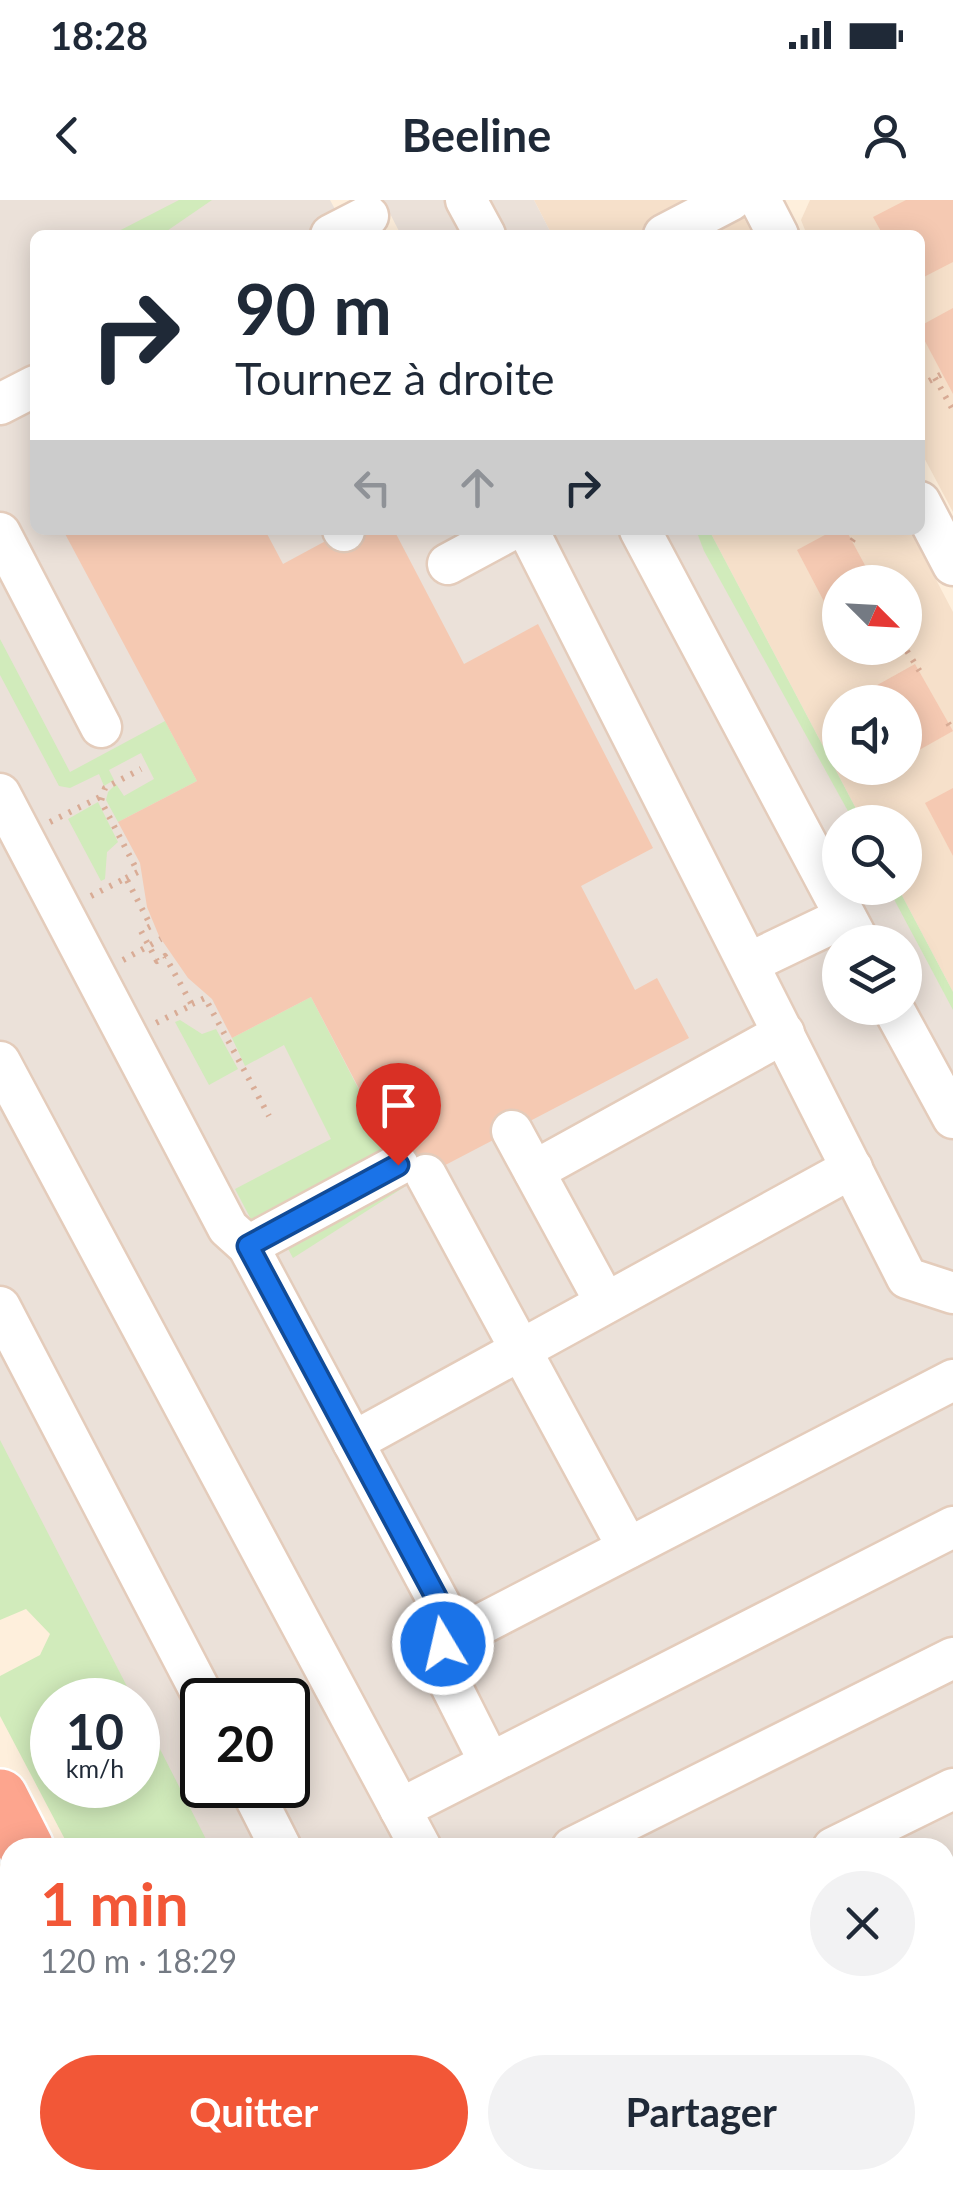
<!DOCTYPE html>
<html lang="fr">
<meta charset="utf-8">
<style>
:root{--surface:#fff;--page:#f2f2f3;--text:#1f2937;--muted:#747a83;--accent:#f25737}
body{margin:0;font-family:Lato,sans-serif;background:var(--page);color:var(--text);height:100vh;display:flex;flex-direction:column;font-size:38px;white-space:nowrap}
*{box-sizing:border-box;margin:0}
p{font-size:32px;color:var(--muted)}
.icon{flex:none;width:55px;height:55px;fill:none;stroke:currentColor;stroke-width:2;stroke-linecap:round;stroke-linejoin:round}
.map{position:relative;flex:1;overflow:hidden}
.panel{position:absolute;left:0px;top:1638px;width:955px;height:352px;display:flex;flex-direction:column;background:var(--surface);border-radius:30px 30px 0 0;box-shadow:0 5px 25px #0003}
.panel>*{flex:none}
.banner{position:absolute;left:30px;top:30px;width:895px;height:305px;border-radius:15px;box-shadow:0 5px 25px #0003;background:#fff;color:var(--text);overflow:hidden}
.needle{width:65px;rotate:114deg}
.buttons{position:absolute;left:822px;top:365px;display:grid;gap:20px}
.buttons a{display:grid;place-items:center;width:100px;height:100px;border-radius:50%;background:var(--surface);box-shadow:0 5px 25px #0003;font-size:50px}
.speed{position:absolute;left:30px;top:1478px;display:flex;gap:20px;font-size:50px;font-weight:700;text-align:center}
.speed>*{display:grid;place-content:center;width:130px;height:130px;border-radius:50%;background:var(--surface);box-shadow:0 5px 25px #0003;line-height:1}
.speed small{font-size:25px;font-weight:400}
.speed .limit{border:5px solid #111;border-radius:15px;background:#fff;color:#111}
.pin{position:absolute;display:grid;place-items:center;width:85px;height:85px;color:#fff;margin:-102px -42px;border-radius:50% 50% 50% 0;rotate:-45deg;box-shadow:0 0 10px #0007}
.pin .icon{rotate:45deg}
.me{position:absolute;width:110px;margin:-55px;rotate:351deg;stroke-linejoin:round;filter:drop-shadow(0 0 8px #0008)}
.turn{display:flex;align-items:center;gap:35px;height:210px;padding:0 40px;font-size:45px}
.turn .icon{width:130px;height:130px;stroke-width:2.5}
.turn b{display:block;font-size:70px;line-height:85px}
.lanes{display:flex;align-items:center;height:95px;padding:0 40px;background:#0003;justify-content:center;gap:50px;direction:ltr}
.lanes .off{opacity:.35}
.round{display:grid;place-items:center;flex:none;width:105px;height:105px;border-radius:52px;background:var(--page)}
.head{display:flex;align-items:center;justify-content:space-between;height:170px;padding:0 40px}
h1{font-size:60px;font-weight:700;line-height:75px;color:var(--accent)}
.primary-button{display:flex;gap:20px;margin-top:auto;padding:20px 40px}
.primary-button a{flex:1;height:115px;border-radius:60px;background:var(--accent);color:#fff;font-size:40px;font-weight:700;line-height:115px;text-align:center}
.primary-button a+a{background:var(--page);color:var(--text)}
.status{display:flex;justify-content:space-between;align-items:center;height:70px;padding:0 50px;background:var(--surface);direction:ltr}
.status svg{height:28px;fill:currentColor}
header{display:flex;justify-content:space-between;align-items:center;height:130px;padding:0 40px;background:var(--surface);font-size:45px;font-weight:700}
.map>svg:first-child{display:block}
.residential{fill:#f6e0ca;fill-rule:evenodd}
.industrial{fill:#ebe1d9;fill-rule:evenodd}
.green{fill:#d1ebbb}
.building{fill:#f5c9b2}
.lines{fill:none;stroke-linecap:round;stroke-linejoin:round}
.minor-casing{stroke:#e4ccbb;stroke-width:45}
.highway-casing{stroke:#fff;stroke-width:60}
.path{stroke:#d9ac96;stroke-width:6;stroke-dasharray:2.5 8;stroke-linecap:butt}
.minor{stroke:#fff;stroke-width:40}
.highway{stroke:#fda58e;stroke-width:55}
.route-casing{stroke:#114b97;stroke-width:25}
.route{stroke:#1a73e8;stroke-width:18}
</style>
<div class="status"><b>18:28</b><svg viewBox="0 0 49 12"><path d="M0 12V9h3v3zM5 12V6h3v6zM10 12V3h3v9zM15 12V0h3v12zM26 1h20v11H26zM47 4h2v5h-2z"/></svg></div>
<header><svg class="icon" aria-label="back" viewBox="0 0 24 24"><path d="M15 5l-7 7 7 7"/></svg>Beeline<svg class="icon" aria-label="person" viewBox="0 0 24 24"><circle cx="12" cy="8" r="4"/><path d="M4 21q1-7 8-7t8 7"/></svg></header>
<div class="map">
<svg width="953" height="1988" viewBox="0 0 953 1988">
<rect width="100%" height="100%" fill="#feefdc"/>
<g class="residential">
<polygon points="534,0 734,0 753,35 552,35"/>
<polygon points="810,0 953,0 953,312 920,250 920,35 807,35 801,20"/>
<path d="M709,330H910L953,412V792L898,688H905V622H863ZM840,382H905V448H840ZM840,502H905V568H840Z"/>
</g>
<g class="industrial">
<path d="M0,0H330L349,35H35V330H709L863,622H840V688H898L953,792V1679L945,1682V1648L174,1647L138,1579V1500H96L0,1316ZM840,742H905V808H840ZM202,1500H288V1585H202Z"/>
<polygon points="383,0 534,0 552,35 401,35"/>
<polygon points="953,1733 953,1988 455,1988 460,1980 945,1980 945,1737"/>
</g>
<g class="green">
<polygon points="179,0 212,0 161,35 111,35"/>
<polygon points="696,330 709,330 863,622 854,622 704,351"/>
<polygon points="0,439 70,572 165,521 197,581 118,622 106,600 108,592 116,584 124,596 154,579 141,553 109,570 114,580 104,586 99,574 70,588 59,586 0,475"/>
<polygon points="98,602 118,642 107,652 105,679 101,681 68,619"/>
<polygon points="888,688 898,688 953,792 953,810"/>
<polygon points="311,797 389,948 254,1025 235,989 331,939 284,845 245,866 232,838"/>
<polygon points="180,820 202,834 216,829 238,869 209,885 175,822"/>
<polygon points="406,979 409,984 293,1058 285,1043"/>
<polygon points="0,1240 134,1500 52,1500 52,1585 138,1585 138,1506 210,1647 69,1647 0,1516 0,1476 40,1455 50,1434 26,1409 0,1420"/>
<polygon points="0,1883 10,1902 10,1980 51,1980 55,1988 0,1988"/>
</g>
<g class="building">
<polygon points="906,0 953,0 953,62 920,79 920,35 883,35 873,17"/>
<polygon points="953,108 953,194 920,132 920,126"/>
<polygon points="63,330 265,330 283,364 346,330 394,330 464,464 538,424 653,648 581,686 635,790 657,778 689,838 409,984 311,797 232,838 212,799 188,778 159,736 147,707 140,663 118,622 197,581"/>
<polygon points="834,330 846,330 874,382 840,382 840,432 797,350"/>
<polygon points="915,464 953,531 905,558 905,502 857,502 854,498"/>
<polygon points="953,588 953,656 925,603"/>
</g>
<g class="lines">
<defs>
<g id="minor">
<polyline points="466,0 485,35"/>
<polyline points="760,0 778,35"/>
<polyline points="331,35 368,16"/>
<polyline points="664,35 731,0"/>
<polyline points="0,204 35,186"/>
<polyline points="920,302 953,365"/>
<polyline points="343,330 344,331"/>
<polyline points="528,330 907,1078 953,1093"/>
<polyline points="640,330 859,742"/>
<polyline points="0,333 101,527"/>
<polyline points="448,364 511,330"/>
<polyline points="0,594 228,1028 248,1046 442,1408 443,1470 490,1563"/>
<polyline points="749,763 845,717"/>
<polyline points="893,808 953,918"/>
<polyline points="0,862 421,1648"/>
<polyline points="512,931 605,1102"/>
<polyline points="534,971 784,833"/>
<polyline points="426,975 628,1348"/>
<polyline points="248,1046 398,965"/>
<polyline points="0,1107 205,1500"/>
<polyline points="353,1242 852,968"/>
<polyline points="443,1444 953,1180"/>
<polyline points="249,1585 281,1648"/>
<polyline points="400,1609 953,1327"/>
<polyline points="572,1648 953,1458"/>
<polyline points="833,1648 953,1589"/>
<polyline points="945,1715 953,1732"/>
<polyline points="945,1899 953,1914"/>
<polyline points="621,1980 625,1988"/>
<polyline points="684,1980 688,1988"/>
<polyline points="421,1988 425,1980"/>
<polyline points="578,1988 593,1980"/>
<polyline points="791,1988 807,1980"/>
<polyline points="906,1988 921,1980"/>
</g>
<g id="highway">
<polyline points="0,1597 26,1648"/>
<polyline points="0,1796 10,1815"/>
<polyline points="96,1980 100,1988"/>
<polyline points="198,1980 202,1988"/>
</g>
</defs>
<use href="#minor" class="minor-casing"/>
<use href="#highway" class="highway-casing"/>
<g class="path">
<polyline points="935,178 953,210"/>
<polyline points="920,186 942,174"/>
<polyline points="852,341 859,331"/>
<polyline points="870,374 881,374 880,382"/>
<polyline points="905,422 907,422"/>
<polyline points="907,451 922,475"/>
<polyline points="948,523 953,531"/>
<polyline points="50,622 102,596"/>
<polyline points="126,678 138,672 101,601 105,588 141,569"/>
<polyline points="91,696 126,678 151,726 141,731 157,761 165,756 192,805 156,823"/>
<polyline points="123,760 161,739"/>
<polyline points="192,804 205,798 269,916"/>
</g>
<use href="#minor" class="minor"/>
<use href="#highway" class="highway"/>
</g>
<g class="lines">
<defs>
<polyline id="route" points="398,965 248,1046 442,1408 443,1444"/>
</defs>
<use href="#route" class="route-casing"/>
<use href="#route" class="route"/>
</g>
</svg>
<div class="buttons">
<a><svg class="needle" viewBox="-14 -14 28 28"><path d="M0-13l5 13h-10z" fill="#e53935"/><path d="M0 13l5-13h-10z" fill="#747a83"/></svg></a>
<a><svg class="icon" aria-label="sound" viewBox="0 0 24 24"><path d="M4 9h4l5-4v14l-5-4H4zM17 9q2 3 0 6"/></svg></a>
<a><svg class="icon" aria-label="search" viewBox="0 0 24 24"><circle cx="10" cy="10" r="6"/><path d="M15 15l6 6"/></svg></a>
<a><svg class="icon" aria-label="layers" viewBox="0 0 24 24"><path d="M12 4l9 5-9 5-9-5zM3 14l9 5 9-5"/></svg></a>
</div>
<div class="speed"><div>10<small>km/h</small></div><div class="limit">20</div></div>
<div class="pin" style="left:398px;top:965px;background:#d93025"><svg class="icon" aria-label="arrive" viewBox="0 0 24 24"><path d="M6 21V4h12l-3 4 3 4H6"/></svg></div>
<svg class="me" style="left:443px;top:1444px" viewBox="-20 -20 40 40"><circle r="17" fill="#1a73e8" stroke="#fff" stroke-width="3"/><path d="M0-11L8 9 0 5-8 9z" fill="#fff"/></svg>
<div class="banner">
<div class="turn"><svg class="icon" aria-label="right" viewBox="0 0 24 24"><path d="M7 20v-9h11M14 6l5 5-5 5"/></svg><div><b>90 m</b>Tournez à droite</div></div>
<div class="lanes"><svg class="icon off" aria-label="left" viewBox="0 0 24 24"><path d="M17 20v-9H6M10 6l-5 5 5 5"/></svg><svg class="icon off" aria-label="ahead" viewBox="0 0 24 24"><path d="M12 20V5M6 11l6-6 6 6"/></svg><svg class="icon" aria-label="right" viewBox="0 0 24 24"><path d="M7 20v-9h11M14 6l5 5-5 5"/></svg></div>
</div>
<section class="panel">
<div class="head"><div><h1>1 min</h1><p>120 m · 18:29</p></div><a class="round"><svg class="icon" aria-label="close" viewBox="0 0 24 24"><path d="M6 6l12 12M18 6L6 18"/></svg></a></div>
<div class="primary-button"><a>Quitter</a><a>Partager</a></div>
</section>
</div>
